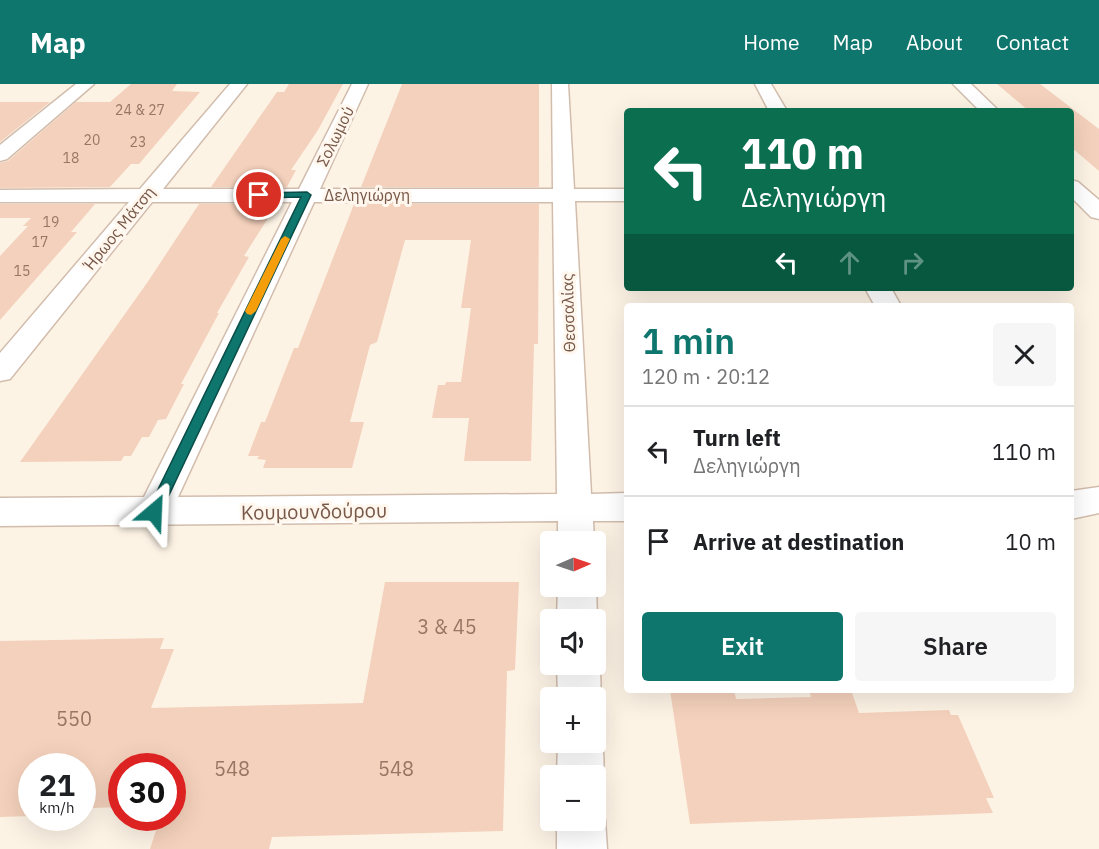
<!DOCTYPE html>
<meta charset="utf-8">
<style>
:root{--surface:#fff;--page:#f6f6f6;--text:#202124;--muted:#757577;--line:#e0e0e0;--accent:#0f766e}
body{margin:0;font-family:"IBM Plex Sans",sans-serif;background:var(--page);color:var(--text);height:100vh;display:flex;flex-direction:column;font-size:22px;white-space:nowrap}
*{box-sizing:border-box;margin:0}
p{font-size:20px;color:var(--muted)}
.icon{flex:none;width:33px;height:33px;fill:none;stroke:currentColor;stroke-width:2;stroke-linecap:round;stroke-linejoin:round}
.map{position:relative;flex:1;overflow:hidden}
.panel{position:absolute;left:624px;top:219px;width:450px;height:390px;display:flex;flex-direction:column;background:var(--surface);border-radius:6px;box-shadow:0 6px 24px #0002}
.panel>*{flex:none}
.banner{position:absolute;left:624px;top:24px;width:450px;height:183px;border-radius:6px;box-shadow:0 6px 24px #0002;background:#0b6e4f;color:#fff;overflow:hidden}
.needle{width:39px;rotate:88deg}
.fabs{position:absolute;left:540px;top:447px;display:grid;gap:12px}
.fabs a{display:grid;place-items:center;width:66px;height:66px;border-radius:6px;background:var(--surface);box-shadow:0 6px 24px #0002;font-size:30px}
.speed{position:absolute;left:18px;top:669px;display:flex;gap:12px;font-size:30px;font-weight:700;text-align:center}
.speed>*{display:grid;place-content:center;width:78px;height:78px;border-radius:50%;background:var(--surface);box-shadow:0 6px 24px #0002;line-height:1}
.speed small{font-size:15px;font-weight:400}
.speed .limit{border:9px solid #d22;background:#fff;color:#111}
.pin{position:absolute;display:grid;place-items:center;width:51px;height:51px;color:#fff;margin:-26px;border:3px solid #fff;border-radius:50%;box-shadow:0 2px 6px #0007}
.me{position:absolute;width:66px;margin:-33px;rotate:26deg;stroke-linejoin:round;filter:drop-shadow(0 0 4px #0008)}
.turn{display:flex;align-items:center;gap:21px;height:126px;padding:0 18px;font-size:27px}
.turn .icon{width:78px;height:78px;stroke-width:2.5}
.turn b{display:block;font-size:42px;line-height:51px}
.lanes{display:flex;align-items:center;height:57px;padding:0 18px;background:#0003;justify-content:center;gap:30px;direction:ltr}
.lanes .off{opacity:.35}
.round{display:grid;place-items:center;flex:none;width:63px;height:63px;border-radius:6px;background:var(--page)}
.head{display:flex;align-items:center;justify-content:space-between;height:102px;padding:0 18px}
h1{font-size:36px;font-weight:600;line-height:45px;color:var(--accent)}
.button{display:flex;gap:12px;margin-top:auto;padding:12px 18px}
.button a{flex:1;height:69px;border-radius:6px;background:var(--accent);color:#fff;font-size:24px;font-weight:600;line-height:69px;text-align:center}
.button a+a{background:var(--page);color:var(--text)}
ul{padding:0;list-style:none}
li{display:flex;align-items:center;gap:18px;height:90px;padding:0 18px;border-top:2px solid var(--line)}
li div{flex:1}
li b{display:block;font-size:22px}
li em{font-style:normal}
header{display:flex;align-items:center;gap:36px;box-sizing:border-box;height:84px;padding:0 30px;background:var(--accent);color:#fff}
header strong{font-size:28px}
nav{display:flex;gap:33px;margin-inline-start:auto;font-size:21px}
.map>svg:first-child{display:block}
.building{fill:#f4d1bc}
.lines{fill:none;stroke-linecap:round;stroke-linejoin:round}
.minor-casing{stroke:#d2bdad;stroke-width:3}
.minor{fill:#fff;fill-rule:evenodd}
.route{fill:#0f766e;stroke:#0a4d48;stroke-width:1.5}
.slow{fill:#f59e0b}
.labels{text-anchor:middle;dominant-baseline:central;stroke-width:6;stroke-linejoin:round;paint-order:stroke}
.far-number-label{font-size:14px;fill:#977666}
.far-street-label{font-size:16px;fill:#785849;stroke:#fff7ed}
.street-label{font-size:20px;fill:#785849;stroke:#fff7ed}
.near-number-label{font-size:20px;fill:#977666}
</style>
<header>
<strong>Map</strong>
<nav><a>Home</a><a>Map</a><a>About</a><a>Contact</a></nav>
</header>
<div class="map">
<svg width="1099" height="765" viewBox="0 0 1099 765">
<rect width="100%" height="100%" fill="#fdf3e5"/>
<g class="building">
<polygon points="131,0 177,0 172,7 200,8 139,80 131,80 110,103 0,104 0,79 8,77 76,18 110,18"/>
<polygon points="289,0 343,0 318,46 291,86 296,86 287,103 211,103 277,8 284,8"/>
<polygon points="402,0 539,0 539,103 361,103"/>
<polygon points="997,0 1040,0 1099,45 1099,87 1071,63 1071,27 1029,27"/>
<polygon points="0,18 50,18 0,58"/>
<polygon points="0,120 95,120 71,148 77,148 0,236 0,172 28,142 23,142 31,134 0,134"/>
<polygon points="199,120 277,120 244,172 249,173 217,229 219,229 181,300 184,300 166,335 158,336 149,353 142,353 131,372 124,372 121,377 20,378 149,196"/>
<polygon points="354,120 539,120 538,260 534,260 531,377 464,377 469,334 432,334 438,301 445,301 446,298 461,298 471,224 461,224 471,156 405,156 377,258 370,261 350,338 364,338 352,384 263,384 266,376 257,375 259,372 248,372 261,338 265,338 294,264 298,264"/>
<polygon points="385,498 519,498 515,586 507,587 503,747 272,753 269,765 150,765 160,734 172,734 172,682 122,682 122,723 92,724 89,731 82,731 82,682 32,682 32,732 0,733 0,557 164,554 160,565 174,565 151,624 363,619"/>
<polygon points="670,606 734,606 736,615 811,613 809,606 851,606 859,629 949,626 951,631 958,631 994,714 986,714 993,729 690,740"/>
</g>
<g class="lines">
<defs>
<g id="minor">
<polygon points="76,0 94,0 7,75 0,77 0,61"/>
<path d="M230,0H247L163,105H299L352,0H368L320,105H553L552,0H568L574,105H627V117H575L591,410L627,409V437H593L594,458H558V437L0,442V414L144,413L292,118H152L10,295L0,297V269L129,118H0V106L140,105ZM314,118H553L557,410L178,413Z"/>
<polygon points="755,0 771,0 787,27 769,27"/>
<polygon points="953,0 971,0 999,27 980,27"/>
<polygon points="1071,96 1078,98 1099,116 1099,135 1091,133 1071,113"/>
<polygon points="865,204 891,204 901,222 875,222"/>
<polygon points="1099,403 1099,429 1071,435 1071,407"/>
<polygon points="596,501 597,536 596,539 596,536 557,536 558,502"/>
<path d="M596,573C602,588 602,610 596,626V614H558L557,580H596Z"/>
<path d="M596,642C605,663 607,689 596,709V692H557L558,658H596Z"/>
<polygon points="596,718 605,736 607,765 557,765 557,736 596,736"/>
</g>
</defs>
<use href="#minor" class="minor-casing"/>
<use href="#minor" class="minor"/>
</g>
<polygon class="route" points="307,108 311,111 161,428 159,432 149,432 147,428 301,113 259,114 255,111 259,109"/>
<polygon class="slow" points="285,152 290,155 256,227 251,231 247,230 245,227 281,155"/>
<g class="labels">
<g class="far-number-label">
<text x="140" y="26">24 &amp; 27</text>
<text x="92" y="56">20</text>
<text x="138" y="58">23</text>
<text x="71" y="74">18</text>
<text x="51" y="138">19</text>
<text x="40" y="158">17</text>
<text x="22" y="187">15</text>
</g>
<g class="far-street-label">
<text transform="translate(335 52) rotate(-64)">Σολωμού</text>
<text x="367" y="111">Δεληγιώργη</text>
<text transform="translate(119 144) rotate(-51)">Ήρωος Μάτση</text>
<text transform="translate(568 229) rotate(-92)">Θεσσαλίας</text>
</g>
<g class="street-label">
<text transform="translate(314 427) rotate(-1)">Κουμουνδούρου</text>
</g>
<g class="near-number-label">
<text x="447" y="542">3 &amp; 45</text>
<text x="74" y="634">550</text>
<text x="232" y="684">548</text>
<text x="396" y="684">548</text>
</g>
</g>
</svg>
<div class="fabs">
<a><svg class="needle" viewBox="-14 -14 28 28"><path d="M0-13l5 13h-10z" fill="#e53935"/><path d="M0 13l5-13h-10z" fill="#757577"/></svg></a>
<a><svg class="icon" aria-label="sound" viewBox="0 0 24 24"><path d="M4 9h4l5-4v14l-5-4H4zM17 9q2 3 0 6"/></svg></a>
<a>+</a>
<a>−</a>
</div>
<div class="speed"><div>21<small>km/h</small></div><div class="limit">30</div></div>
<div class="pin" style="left:259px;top:111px;background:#d93025"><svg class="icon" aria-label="arrive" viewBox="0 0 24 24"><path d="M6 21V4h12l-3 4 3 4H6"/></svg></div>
<svg class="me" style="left:154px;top:428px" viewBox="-20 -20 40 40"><path d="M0-17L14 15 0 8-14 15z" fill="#0f766e" stroke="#fff" stroke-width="4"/></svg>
<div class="banner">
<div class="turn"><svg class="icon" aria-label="left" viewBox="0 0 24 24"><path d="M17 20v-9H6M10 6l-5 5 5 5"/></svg><div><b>110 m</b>Δεληγιώργη</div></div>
<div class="lanes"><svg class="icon" aria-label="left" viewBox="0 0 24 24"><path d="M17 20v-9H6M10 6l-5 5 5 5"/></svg><svg class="icon off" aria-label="ahead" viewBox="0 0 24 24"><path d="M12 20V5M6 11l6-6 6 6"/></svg><svg class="icon off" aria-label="right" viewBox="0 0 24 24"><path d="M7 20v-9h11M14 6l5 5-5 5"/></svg></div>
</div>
<section class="panel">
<div class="head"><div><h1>1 min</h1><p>120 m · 20:12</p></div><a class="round"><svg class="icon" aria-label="close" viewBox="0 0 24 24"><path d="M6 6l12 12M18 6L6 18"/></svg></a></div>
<ul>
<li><svg class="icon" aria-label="left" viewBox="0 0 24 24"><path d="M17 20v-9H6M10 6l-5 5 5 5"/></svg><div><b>Turn left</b><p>Δεληγιώργη</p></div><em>110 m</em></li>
<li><svg class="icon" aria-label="arrive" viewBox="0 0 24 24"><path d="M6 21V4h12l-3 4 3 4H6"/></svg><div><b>Arrive at destination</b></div><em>10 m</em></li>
</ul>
<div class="button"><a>Exit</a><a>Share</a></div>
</section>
</div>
